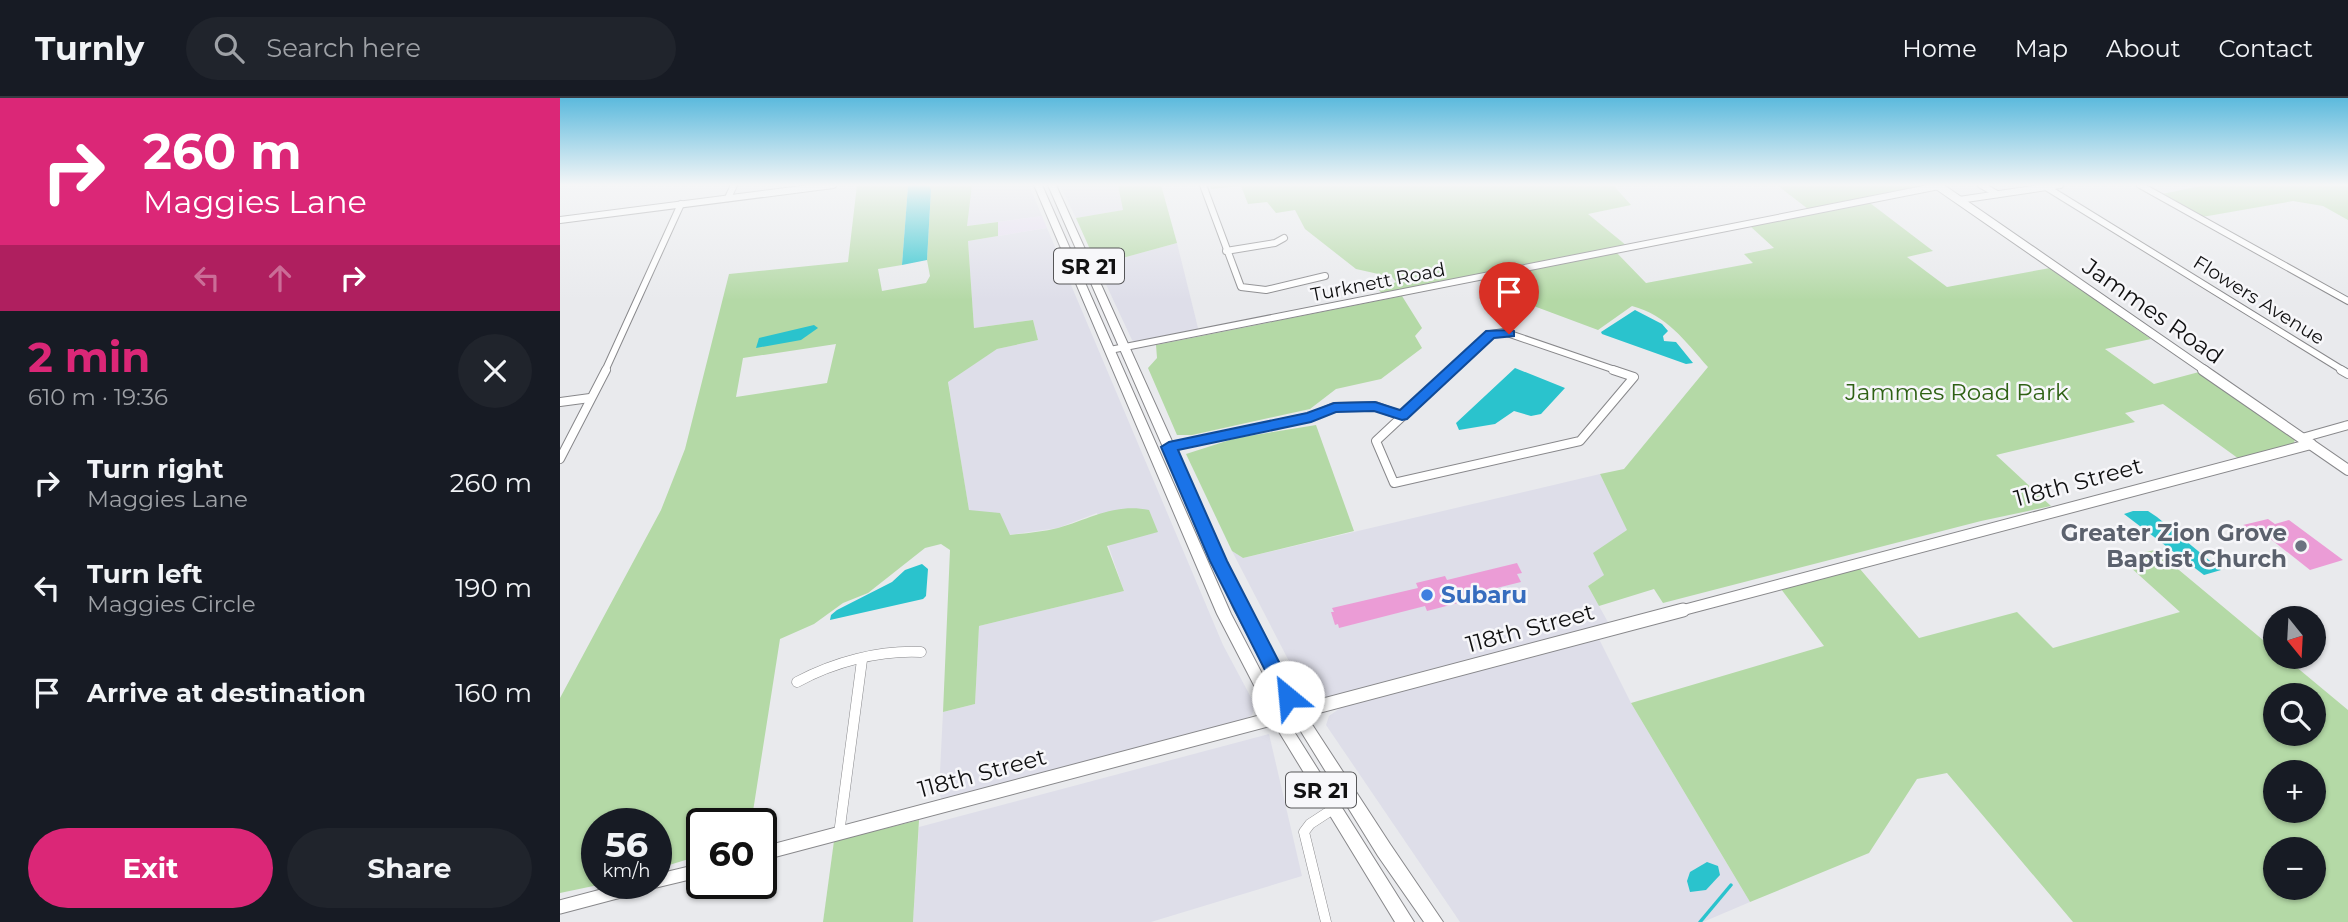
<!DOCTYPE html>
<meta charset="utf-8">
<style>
:root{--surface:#171b24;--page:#20242c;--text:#f1f3f6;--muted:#9ea1a6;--line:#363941;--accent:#db2777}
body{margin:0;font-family:Montserrat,sans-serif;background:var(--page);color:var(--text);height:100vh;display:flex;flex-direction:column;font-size:26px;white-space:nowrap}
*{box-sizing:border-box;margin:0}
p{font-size:23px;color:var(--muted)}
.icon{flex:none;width:38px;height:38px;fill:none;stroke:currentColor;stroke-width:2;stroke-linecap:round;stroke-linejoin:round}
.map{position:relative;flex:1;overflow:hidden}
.side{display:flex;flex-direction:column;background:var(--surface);width:560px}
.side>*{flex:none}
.banner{background:#db2777;color:#fff;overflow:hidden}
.needle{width:46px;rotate:162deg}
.tools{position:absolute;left:1703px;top:508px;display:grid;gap:14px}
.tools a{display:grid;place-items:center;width:63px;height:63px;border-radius:50%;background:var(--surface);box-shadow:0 2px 5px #0004;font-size:35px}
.speed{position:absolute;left:21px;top:710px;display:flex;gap:14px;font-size:35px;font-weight:700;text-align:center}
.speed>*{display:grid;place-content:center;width:91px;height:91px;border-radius:50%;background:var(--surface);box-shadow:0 2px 5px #0004;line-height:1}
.speed small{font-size:18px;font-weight:400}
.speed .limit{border:4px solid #111;border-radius:10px;background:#fff;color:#111}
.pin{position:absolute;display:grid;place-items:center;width:60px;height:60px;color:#fff;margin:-72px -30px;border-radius:50% 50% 50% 0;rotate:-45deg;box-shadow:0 0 7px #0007}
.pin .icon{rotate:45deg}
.me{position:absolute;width:77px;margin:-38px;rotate:332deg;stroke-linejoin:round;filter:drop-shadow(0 0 5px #0008)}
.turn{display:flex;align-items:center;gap:24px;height:147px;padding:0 28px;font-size:32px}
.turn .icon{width:91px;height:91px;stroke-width:2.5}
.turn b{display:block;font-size:49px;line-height:60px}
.lanes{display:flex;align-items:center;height:66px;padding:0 28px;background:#0003;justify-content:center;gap:35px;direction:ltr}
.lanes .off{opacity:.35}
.round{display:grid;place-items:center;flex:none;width:74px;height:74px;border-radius:37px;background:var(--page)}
.head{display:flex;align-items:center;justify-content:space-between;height:119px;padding:0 28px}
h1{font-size:42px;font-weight:700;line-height:52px;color:var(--accent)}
.primary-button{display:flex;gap:14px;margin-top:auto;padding:14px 28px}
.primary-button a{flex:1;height:80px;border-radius:42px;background:var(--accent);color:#fff;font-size:28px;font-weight:700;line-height:80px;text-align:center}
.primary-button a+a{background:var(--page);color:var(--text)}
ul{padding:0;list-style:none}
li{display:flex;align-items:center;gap:21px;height:105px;padding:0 28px}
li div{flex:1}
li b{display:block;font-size:26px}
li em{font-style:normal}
header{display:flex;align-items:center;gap:42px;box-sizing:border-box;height:98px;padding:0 35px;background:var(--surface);border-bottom:2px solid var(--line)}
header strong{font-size:33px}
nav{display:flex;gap:38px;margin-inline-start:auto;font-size:24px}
.search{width:490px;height:63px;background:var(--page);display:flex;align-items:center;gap:18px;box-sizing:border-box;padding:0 24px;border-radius:38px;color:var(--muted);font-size:26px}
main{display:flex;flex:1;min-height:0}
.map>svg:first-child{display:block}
.built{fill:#dedee9}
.industrial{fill:#e5dcf1}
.green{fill:#b4d9a6;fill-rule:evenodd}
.water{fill:#2ac3cd}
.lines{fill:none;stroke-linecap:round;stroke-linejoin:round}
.stream{stroke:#2ac3cd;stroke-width:3.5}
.building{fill:#eb9cd6}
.street-far2-casing{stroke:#88888b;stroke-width:8}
.street-far1-casing{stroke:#88888b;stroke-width:10}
.street-casing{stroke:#88888b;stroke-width:11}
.secondary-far2-casing{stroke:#88888b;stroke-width:10}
.secondary-far1-casing{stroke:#88888b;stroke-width:12}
.secondary-casing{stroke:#88888b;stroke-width:15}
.primary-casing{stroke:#88888b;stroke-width:2}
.street-far2{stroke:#fff;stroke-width:6}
.street-far1{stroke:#fff;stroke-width:8}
.street{stroke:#fff;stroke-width:10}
.secondary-far2{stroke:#fff;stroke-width:8}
.secondary-far1{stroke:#fff;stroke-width:10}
.secondary{stroke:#fff;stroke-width:13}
.primary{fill:#fff;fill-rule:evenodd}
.route{fill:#1a73e8;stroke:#114b97;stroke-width:2}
.worship-dot{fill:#6b7280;stroke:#f7f7fa;stroke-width:2.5}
.shop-dot{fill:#3f7fe0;stroke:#f7f7fa;stroke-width:2.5}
.labels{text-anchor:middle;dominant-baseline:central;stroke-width:5;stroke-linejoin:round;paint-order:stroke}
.far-street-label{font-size:19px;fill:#111112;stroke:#f7f7fa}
.shield{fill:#f7f7fa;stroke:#565658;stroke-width:2}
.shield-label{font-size:21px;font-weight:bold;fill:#111112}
.street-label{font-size:23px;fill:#111112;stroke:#f7f7fa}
.park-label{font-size:23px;fill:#2e6114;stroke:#f7f7fa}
.worship-label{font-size:23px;font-weight:bold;fill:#5b616d;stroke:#f7f7fa;text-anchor:end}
.shop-label{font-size:23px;font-weight:bold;fill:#366cbe;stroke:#f7f7fa;text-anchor:start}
</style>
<header>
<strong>Turnly</strong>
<div class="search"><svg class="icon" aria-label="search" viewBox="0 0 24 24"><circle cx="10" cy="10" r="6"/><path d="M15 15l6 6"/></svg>Search here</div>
<nav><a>Home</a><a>Map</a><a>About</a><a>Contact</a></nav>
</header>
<main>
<section class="side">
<div class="banner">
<div class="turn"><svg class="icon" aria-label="right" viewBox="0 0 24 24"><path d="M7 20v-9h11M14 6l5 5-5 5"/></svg><div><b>260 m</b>Maggies Lane</div></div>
<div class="lanes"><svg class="icon off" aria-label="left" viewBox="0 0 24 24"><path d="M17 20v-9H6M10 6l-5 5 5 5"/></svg><svg class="icon off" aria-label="ahead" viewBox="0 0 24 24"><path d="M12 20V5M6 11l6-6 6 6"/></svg><svg class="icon" aria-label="right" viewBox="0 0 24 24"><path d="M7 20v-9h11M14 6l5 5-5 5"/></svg></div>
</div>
<div class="head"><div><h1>2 min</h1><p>610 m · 19:36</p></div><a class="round"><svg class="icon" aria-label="close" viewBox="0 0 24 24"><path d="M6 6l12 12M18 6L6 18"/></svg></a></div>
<ul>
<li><svg class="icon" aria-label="right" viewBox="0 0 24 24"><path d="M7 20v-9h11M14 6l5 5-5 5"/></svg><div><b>Turn right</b><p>Maggies Lane</p></div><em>260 m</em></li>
<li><svg class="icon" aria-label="left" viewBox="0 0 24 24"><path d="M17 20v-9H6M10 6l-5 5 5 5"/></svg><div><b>Turn left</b><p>Maggies Circle</p></div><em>190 m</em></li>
<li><svg class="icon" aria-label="arrive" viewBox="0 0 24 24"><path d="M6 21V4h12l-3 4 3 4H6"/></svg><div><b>Arrive at destination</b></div><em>160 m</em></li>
</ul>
<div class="primary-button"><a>Exit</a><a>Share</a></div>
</section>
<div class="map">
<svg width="1788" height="824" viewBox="0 0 1788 824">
<rect width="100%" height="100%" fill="#e9eaed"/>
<g class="built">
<polygon points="412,87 469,87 482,118 406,128"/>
<polygon points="500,87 558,87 564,112 516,120"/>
<polygon points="487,130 663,547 695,607 692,617 676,626 382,703 379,694 383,614 415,606 419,528 564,493 537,415 498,430 449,437 409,413 388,283 437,251 478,242 473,222 414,230 408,143"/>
<polygon points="617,145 639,234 578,245 572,242 537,167"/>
<polygon points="1040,376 1069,433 1044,477 1028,488 1049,526 756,603 747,598 672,453 683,460"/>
<polygon points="1039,541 1071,605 1190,804 1143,824 900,824 766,627 769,618 783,608"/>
<polygon points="709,636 742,778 591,824 353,824 359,729"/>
</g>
<polygon class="industrial" points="482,118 487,130 438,138 438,124"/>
<g class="green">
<path d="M297,87H354L348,88L342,167L318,171L322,193L366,185L370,178L367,162L371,92L369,87H412L407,128L438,124V138L408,143L414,230L473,222L478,242L437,251L388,284L409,412L440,415L450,437C466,435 483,434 498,430C530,421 555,405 589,412L598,434L547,448L564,493L419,528L415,606L383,614L390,452L381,446L365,450L308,495L283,505L254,526L220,541L191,726H142V757L96,771V726H37V786H43L0,795V600L101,412L125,351L169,176L288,164ZM276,246L267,285L176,299L183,260Z"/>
<polygon points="558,87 601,87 617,145 537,167 516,120 563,112"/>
<polygon points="650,87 1053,87 1071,107 1028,116 1067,148 823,197 819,192 836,184 832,179 796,171 745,131 735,112 716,115 707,104 688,106 681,88 651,91"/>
<polygon points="1217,87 1371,87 1248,111"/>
<polygon points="1645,87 1788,87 1788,122 1763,108 1733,103 1642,119 1602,96"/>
<path d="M1310,105L1373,153L1347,159L1387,189L1490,170L1591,241L1545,251L1594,286L1639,274L1735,341L1734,345L1679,361L1603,306L1565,315L1575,324L1436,357L1491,408L1421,423L1103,505L1094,491L1039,508L1028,488L1044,477L1033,455L1067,432L1040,376L1064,371L1148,269C1125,243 1107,217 1072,208L1038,232L971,207L954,211L931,180L1056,154L1086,185L1193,165L1184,156L1214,150L1190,128Z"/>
<polygon points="842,198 862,230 855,238 862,250 821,281 776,291 750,311 632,337 617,337 588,270 597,260 596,247"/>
<polygon points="756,327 794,433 683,460 672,453 626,356 676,340"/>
<path d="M1595,452L1715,552V558H1723L1788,612V824H1513L1387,675L1357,681L1309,755L1190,804L1071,605L1264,548L1221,491L1300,471L1359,540L1457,514L1493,550L1620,514L1559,459ZM1715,597H1754V635H1715ZM1715,674H1754V712H1715ZM1715,751H1754V789H1715Z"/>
<polygon points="359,722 353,824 263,824 274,743"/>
</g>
<g class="water">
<polygon points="354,87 369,87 371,92 367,162 342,167 348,88"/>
<polygon points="1075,212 1102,226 1108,233 1103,238 1104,243 1116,244 1133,265 1126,266 1042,236 1041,234"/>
<polygon points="254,227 258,230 241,242 196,250 199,240"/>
<polygon points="955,270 1005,290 981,316 971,318 954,313 935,326 899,332 896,325"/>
<polygon points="1573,413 1588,413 1597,419 1661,472 1644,477 1564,416"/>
<polygon points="362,466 368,471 366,498 363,501 270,522 271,517 277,512 332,484 345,472"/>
<polygon points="1147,764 1158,768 1160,777 1146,792 1130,794 1127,783 1130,774"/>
</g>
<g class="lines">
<polyline class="stream" points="1140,824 1171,787"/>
</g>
<g class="building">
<polygon points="1708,421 1715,426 1729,422 1783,462 1750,472 1698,431 1690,433 1683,427"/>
<polygon points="957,465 962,475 957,476 961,484 896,500 898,505 867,513 865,508 779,530 778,526 775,527 771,514 774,514 772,510 858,490 856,485 885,478 887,482"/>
</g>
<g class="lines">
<defs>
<g id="street-far2">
<polyline points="643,87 681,189 706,192 765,178"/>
<polyline points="1421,87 1437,96"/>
<polyline points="1580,87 1788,203"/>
<polyline points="1486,89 1784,273"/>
<polyline points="168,100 174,87"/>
<polyline points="1399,102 1500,87"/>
<polyline points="0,122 273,87"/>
<polyline points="666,153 715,145 724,140"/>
<polyline points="550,252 1379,88"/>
<polyline points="45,273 121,106"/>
<polyline points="890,273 930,236 944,234 1058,273"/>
</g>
<g id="street-far1">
<polyline points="892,272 816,343 834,385 1020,343 1074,279 1053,272"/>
<polyline points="1781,272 1788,276"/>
<polyline points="0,304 30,300"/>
<polyline points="1742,340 1788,327"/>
<polyline points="609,349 751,319 774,309 815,308 842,318"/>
<polyline points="0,361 46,272"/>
</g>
<g id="street">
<path d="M237,584C274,564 319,552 361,554"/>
<polyline points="279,736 302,562"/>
<polyline points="766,824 744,734 750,726 773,711"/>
</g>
<polyline id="secondary-far2" points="1377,87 1646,273"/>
<g id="secondary-far1">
<polyline points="1643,272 1788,372"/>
<polyline points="1116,514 1751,346"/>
</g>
<g id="secondary">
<polyline points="201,756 1123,512"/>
<polyline points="96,783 142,772"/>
<polyline points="0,809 87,786"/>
</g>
<g id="primary">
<polygon points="474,87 482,87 671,516 723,616 854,824 835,824 713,624 657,516"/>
<polygon points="488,87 496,87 688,511 742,611 830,746 883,824 864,824 818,758 732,619 674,511"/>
</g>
</defs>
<use href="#street-far2" class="street-far2-casing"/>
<use href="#street-far1" class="street-far1-casing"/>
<use href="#street" class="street-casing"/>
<use href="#secondary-far2" class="secondary-far2-casing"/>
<use href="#secondary-far1" class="secondary-far1-casing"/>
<use href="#secondary" class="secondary-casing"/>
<use href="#primary" class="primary-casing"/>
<use href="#street-far2" class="street-far2"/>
<use href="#street-far1" class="street-far1"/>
<use href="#street" class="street"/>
<use href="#secondary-far2" class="secondary-far2"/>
<use href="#secondary-far1" class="secondary-far1"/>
<use href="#secondary" class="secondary"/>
<use href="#primary" class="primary"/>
</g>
<linearGradient id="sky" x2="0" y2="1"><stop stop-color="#5cbadd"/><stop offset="0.43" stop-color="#f5f6f7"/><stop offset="1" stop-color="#f5f6f7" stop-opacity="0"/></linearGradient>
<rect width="1788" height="202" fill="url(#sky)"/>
<polygon class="route" points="949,232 954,233 954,238 934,240 847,321 842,322 814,313 776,314 751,324 618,352 667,463 737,599 734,604 728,607 721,604 650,463 601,349 609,344 747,315 774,305 815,304 840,312 926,233"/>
<circle class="worship-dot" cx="1741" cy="448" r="7"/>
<circle class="shop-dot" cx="867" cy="497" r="7"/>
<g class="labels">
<g class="far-street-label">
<text transform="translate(818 184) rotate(-11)">Turknett Road</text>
<text transform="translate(1699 202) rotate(32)">Flowers Avenue</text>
</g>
<g class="shield">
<rect x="494" y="150.5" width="70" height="35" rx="5"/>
<rect x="726" y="674.5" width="70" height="35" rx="5"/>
</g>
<g class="shield-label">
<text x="529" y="168">SR 21</text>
<text x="761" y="692">SR 21</text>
</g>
<g class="street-label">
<text transform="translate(1593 213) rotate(35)">Jammes Road</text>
<text transform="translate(1518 384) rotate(-15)">118th Street</text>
<text transform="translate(970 530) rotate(-15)">118th Street</text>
<text transform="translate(422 675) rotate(-15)">118th Street</text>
</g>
<g class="park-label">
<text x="1397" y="294">Jammes Road Park</text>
</g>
<g class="worship-label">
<text x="1727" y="435">Greater Zion Grove<tspan x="1727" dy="26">Baptist Church</tspan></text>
</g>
<g class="shop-label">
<text x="881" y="497">Subaru</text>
</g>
</g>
</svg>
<div class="tools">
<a><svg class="needle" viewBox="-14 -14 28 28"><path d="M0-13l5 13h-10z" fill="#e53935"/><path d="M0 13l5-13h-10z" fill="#9ea1a6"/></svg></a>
<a><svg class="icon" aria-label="search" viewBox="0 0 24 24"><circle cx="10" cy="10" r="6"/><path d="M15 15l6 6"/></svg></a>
<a>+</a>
<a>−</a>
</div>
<div class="speed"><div>56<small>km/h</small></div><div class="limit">60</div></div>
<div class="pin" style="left:949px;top:236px;background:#d93025"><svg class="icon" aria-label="arrive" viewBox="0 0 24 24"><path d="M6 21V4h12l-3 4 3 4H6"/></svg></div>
<svg class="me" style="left:728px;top:599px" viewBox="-20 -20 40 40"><circle r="19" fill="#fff"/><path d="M0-13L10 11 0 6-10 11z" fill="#1a73e8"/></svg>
</div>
</main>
